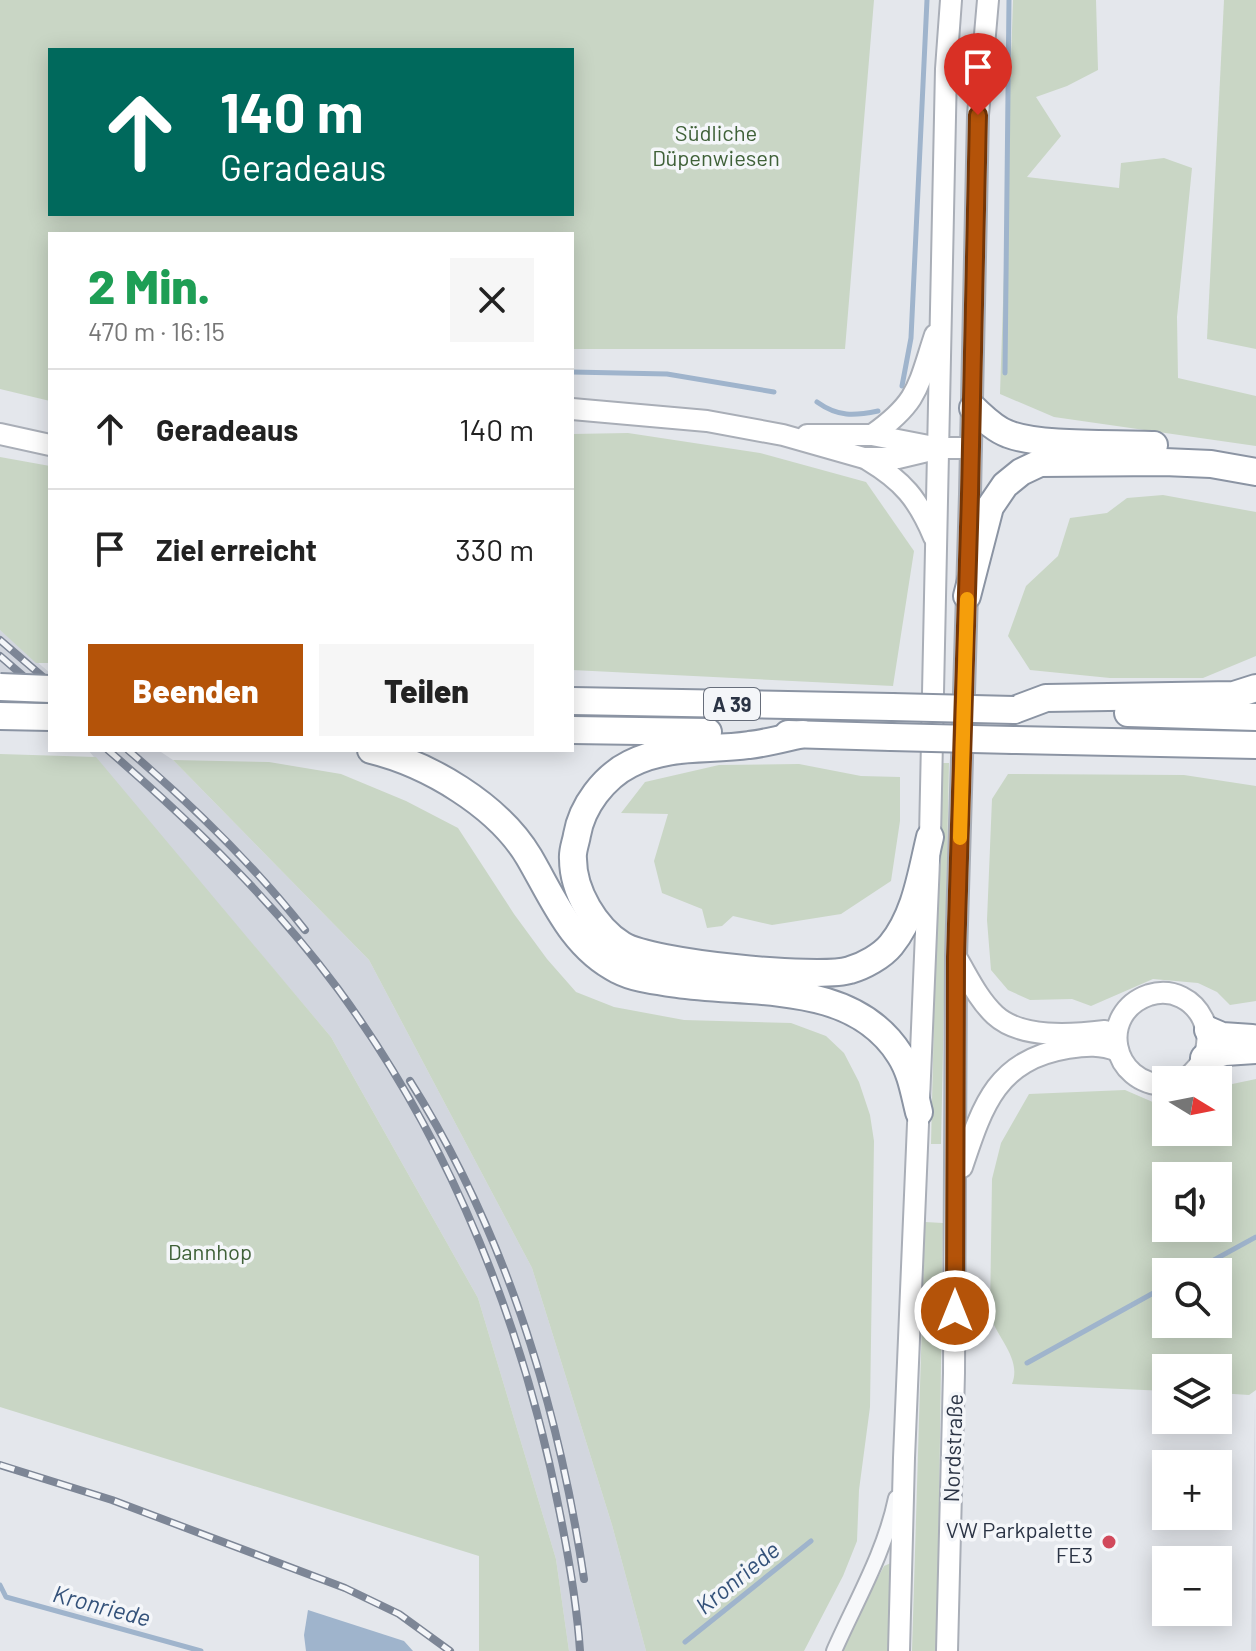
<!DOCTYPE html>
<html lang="de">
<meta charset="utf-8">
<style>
:root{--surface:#fff;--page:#f6f6f6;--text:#222;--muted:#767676;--line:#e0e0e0;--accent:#b45309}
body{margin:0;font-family:Barlow,sans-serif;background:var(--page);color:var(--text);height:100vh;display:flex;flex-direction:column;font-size:30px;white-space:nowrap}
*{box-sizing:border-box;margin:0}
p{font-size:26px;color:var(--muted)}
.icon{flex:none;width:44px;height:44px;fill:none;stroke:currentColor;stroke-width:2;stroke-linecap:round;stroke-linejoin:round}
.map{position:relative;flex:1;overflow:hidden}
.panel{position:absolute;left:48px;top:232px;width:526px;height:520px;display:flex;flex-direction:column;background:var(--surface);border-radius:0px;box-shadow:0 4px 20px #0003}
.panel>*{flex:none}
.guide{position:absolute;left:48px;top:48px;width:526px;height:168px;border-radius:0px;box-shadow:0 4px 20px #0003;background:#00695c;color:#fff;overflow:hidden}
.needle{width:52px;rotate:100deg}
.controls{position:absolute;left:1152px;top:1066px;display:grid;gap:16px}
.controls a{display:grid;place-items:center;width:80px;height:80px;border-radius:0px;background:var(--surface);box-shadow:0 4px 20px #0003;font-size:40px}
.pin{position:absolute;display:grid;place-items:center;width:68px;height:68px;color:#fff;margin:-82px -34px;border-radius:50% 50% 50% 0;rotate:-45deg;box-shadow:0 0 8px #0007}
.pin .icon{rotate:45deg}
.me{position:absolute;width:88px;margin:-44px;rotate:0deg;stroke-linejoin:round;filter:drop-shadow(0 0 6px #0008)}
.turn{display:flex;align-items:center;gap:28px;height:168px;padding:0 40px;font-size:36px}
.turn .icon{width:104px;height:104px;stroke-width:2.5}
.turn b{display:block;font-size:56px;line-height:68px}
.round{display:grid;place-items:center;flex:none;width:84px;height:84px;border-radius:0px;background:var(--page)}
.summary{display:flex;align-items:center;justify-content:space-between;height:136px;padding:0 40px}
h1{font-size:48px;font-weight:800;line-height:60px;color:#1e9e55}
.action{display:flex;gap:16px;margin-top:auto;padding:16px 40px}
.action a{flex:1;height:92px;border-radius:0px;background:var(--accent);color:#fff;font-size:32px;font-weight:800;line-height:92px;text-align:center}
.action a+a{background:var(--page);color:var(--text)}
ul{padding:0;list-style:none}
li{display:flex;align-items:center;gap:24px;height:120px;padding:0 40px;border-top:2px solid var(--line)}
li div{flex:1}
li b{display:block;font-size:30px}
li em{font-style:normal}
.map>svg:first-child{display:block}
.built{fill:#d2d6de}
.green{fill:#c9d6c5;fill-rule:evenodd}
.water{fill:#9fb4cc}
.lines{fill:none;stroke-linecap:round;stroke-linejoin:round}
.stream{stroke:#9fb4cc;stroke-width:5}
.street-casing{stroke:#a9aeb7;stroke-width:18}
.secondary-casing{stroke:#a9aeb7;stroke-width:24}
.highway-casing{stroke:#8b94a3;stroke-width:30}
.street{stroke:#f7f8fa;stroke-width:14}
.secondary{stroke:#fff;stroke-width:20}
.highway{stroke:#fff;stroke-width:26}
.rail-casing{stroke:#7d8696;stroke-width:8}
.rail{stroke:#f4f6f9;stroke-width:5;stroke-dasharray:15;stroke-linecap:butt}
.highway-bridge-casing{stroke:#8b94a3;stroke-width:30;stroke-linecap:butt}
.highway-bridge{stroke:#fff;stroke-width:26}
.route-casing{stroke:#753606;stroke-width:20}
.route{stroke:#b45309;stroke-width:14}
.slow{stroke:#f59e0b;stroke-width:14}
.poi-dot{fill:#d1495b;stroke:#f4f6f9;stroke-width:3}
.labels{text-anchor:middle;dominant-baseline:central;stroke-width:7;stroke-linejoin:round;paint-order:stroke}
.shield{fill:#f4f6f9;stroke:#676e7b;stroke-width:2}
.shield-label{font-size:20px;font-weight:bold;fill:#2b3445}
.park-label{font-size:22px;fill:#3f6138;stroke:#f4f6f9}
.street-label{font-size:22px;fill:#2b3445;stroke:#f4f6f9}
.poi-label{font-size:22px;fill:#2b3445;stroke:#f4f6f9;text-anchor:end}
.water-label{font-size:24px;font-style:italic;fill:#34527a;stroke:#f4f6f9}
</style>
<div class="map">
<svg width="1256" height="1651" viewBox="0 0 1256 1651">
<rect width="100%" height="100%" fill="#e4e7ec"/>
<g class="built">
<polygon points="0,630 50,673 50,717 0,674"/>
<polygon points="88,750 158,750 173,760 369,960 532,1268 612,1525 646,1651 569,1651 556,1559 478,1298 331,1037"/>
<polygon points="1255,1402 1256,1651 1251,1651"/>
</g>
<g class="green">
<path d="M0,0H874L845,349H572V234H50V401L0,389ZM50,50H572V214H50Z"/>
<polygon points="1013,0 1096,0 1098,70 1067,86 1036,97 1061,136 1027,177 1119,188 1121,163 1164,158 1192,168 1177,317 1178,378 1256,396 1256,446 1054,417 1000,394"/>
<polygon points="1224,0 1256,0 1256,349 1207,339"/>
<polygon points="628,433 760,453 866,482 914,551 893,686 572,670 572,434"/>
<polygon points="0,457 50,466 50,663 36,663 0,630"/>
<polygon points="1163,495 1256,512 1256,656 1203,678 1110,678 1030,670 1008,636 1026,586 1058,556 1070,518 1107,513 1127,498"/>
<polygon points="0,754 96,757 331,1037 478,1298 556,1559 569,1651 479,1651 479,1556 0,1407"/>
<polygon points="173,760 269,762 341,774 406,801 458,828 514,914 547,959 576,992 614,1007 684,1020 791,1023 826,1036 844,1053 859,1082 870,1115 874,1141 870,1407 859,1490 857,1541 843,1576 804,1651 646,1651 612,1525 532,1268 369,960"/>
<polygon points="940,763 949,763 941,1144 931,1144"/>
<polygon points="799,764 861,776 900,777 900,821 891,881 841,914 772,925 733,916 722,926 707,928 702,909 662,893 654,861 668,814 621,813 645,782 719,765"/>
<polygon points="1008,774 1184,775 1256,786 1256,1001 1230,1005 1217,992 1198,983 1153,979 1091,1006 1072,999 1030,1000 1008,990 991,970 987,920 992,799"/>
<path d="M1256,1079V1390L1249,1395L1218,1393V1368H1166V1391L1012,1384C1022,1359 997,1338 990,1315L992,1179L1001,1143L1029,1094L1125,1090L1155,1103L1166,1102V1132H1218V1087ZM1166,1176H1218V1228H1166ZM1166,1272H1218V1324H1166Z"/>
<polygon points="925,1222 943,1223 937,1651 912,1651"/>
<polygon points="891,1563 894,1571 888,1651 840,1651 884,1566"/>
</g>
<polygon class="water" points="308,1610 404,1641 413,1651 306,1651 304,1635"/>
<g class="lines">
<g class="stream">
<polyline points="572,372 667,374 774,392"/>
<polyline points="1005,373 1009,0"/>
<polyline points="902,386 911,338 927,0"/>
<path d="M817,402C838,417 854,416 878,411"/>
<polyline points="1192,1272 1256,1237"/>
<polyline points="1027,1363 1166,1286"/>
<polyline points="0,1585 6,1597 201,1651"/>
<polyline points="685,1642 811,1541"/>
</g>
<defs>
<path id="street" d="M834,1651C856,1601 885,1552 896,1498"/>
<g id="secondary">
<polyline points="572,409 707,421 783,435 864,458 898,458 940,448 971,448"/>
<polyline points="0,434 50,445"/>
<polyline points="807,435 872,435 934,447"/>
<path d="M872,435C919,402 918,386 935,335"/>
<path d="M868,460C903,481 918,499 934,537"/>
<path d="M956,957C968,977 978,999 995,1015C1021,1039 1072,1035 1105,1031"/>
<path d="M1166,1085C1111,1085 1097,1013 1149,995C1197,980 1233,1046 1184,1080"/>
<path d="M962,1167C983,1104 997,1060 1068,1048C1086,1045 1101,1044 1118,1051"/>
<polyline points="899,1651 904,1458 930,837 946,69 951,0"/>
<polyline points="947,1651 954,1373 956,957 970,494 978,115 988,0"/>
</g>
<g id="highway">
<path d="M973,408C983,417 994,429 1008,434C1042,447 1115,443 1154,445"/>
<polyline points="967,596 990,507 1005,485 1021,472 1040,463 1164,462 1211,464 1256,472"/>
<polyline points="572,701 892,707"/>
<polyline points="1014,710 1046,698 1234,695 1256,688"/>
<polyline points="1128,713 1256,717"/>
<polyline points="0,716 50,717"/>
<polyline points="572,730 708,732"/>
<polyline points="788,734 891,737"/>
<path d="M803,734C785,738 767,743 749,745C707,751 670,744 630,764C604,777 582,806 577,835C576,842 572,851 573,859C573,891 595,928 622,945C650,963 819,980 850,970C864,966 882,956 891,945C916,914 921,874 930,837"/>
<polyline points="1013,740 1256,745"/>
<path d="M371,750C428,764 498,805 529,857C553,898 572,947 618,970C635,979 658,981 677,984C751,995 853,980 900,1055C911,1072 914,1092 919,1112"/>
<polyline points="1208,1030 1222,1036 1252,1038"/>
<polyline points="1204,1058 1225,1052 1256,1050"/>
</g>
</defs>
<use href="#street" class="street-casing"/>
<use href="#secondary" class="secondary-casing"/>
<use href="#highway" class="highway-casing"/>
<use href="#street" class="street"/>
<use href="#secondary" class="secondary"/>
<use href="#highway" class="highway"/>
<defs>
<g id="rail">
<polyline points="0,640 50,683"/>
<polyline points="0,656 50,699"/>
<path d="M108,750C192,823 272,900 338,989C452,1144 524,1326 560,1514C569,1559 577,1605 580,1651"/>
<path d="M128,750C192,805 253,864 305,930"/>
<path d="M410,1081C505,1232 558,1404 584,1579"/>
<polyline points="0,1465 112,1500 345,1588 399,1614 450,1651"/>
</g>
</defs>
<use href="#rail" class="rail-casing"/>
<use href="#rail" class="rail"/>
<defs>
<g id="highway-bridge">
<polyline points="0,687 50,689"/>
<polyline points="892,707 1014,710"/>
<polyline points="891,737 1013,740"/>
</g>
</defs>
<use href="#highway-bridge" class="highway-bridge-casing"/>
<use href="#highway-bridge" class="highway-bridge"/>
</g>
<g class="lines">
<defs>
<polyline id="route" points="955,1311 956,957 970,494 978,115"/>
</defs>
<use href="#route" class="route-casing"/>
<use href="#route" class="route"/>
<polyline class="slow" points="960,838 967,599"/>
</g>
<circle class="poi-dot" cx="1109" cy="1542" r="8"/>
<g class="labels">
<rect class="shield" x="704" y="688" width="56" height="32" rx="6"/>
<g class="shield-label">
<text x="732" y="704">A 39</text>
</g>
<g class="park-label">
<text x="716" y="132">Südliche<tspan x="716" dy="25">Düpenwiesen</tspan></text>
<text x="210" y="1251">Dannhop</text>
</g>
<g class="street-label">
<text transform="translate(952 1448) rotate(-88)">Nordstraße</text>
</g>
<g class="poi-label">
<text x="1093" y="1529">VW Parkpalette<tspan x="1093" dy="25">FE3</tspan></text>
</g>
<g class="water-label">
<text transform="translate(737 1577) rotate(-39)">Kronriede</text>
<text transform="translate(102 1605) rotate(15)">Kronriede</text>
</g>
</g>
</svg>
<div class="controls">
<a><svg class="needle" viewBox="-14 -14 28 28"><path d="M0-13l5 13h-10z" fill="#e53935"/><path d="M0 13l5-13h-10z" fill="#767676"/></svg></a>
<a><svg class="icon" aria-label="sound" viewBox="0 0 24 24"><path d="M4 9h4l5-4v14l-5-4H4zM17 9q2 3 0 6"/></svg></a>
<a><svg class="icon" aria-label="search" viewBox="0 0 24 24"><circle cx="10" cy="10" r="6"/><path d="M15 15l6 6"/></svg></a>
<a><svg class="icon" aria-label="layers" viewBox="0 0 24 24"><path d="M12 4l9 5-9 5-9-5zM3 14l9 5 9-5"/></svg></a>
<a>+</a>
<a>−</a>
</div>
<div class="pin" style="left:978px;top:115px;background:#d93025"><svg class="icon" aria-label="arrive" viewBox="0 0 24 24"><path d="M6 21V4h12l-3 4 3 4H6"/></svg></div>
<svg class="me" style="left:955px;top:1311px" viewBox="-20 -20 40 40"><circle r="17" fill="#b45309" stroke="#fff" stroke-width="3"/><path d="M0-11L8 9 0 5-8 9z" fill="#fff"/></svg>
<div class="guide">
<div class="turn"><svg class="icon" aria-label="ahead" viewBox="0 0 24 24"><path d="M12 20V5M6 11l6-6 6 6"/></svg><div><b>140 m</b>Geradeaus</div></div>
</div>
<section class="panel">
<div class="summary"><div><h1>2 Min.</h1><p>470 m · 16:15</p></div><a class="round"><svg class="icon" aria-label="close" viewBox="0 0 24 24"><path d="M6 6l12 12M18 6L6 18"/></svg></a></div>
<ul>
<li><svg class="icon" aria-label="ahead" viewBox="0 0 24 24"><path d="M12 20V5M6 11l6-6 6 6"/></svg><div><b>Geradeaus</b></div><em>140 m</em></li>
<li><svg class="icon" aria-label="arrive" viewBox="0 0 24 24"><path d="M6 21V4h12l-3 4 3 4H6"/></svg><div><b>Ziel erreicht</b></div><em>330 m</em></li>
</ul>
<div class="action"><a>Beenden</a><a>Teilen</a></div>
</section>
</div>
